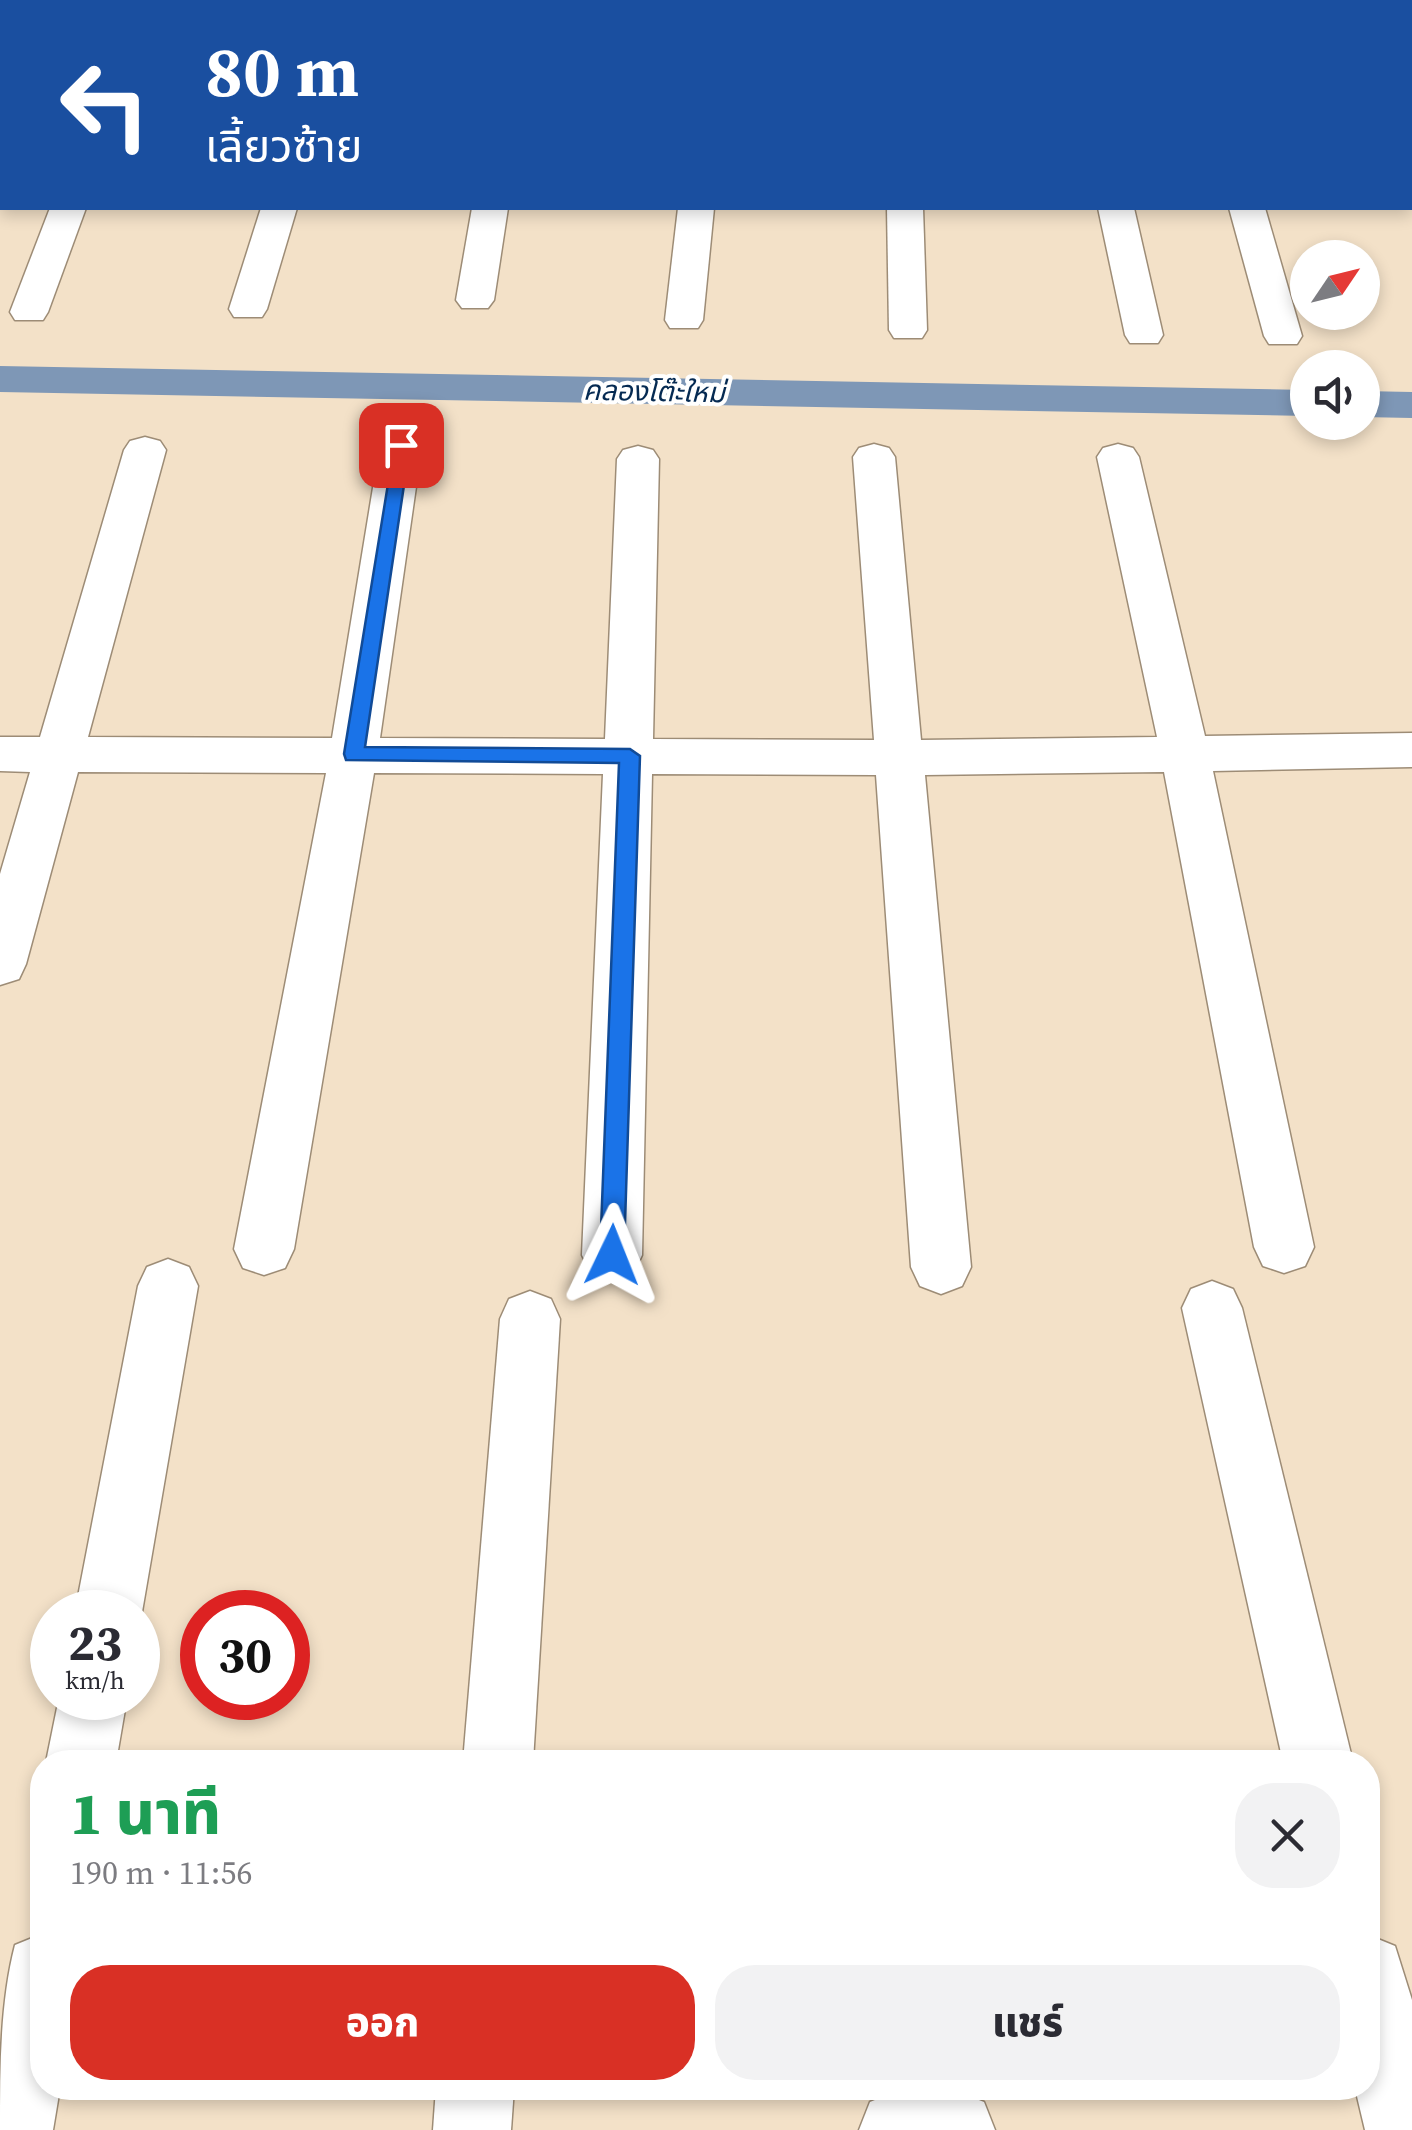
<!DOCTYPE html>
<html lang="th">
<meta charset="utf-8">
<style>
:root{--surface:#fff;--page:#f2f2f3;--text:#2b2b33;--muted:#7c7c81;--accent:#d93025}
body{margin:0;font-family:"Source Serif 4","Noto Sans Thai",serif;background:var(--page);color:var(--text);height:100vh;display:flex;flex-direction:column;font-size:38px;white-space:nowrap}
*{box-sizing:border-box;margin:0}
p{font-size:32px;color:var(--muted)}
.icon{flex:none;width:55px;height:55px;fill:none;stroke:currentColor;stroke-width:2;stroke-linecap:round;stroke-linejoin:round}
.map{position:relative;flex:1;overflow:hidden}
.drawer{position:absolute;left:30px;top:1750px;width:1350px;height:350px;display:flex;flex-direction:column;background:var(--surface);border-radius:40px;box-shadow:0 5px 15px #0003}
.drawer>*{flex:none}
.top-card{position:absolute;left:0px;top:0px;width:1412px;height:210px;box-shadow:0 5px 15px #0003;background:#1a4fa0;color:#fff;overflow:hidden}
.needle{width:65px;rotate:55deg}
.tools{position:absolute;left:1290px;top:240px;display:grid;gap:20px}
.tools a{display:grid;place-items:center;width:90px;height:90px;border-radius:50%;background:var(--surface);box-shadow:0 5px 15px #0003;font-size:50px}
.speed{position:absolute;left:30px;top:1590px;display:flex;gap:20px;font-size:50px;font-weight:700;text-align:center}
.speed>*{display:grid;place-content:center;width:130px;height:130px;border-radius:50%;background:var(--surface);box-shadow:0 5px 15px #0003;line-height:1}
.speed small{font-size:25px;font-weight:400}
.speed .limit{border:15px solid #d22;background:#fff;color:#111}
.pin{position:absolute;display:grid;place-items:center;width:85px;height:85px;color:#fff;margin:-42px;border-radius:20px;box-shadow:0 5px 15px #0006}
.me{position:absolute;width:110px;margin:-55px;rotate:2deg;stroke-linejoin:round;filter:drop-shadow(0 0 8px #0008)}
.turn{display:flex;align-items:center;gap:35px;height:210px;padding:0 40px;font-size:45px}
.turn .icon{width:130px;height:130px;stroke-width:2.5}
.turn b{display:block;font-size:70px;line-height:85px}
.round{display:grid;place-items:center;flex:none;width:105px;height:105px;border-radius:40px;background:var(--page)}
.overview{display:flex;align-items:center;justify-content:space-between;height:170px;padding:0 40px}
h1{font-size:60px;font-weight:800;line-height:75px;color:#1e9e55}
.button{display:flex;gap:20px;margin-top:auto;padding:20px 40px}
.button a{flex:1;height:115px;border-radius:40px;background:var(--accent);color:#fff;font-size:40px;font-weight:800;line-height:115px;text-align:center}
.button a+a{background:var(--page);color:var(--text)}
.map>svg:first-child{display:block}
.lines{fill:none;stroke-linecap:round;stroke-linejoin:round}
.canal{fill:#7e97b6;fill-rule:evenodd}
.minor-casing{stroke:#9d8c76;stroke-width:3}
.minor{fill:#fff;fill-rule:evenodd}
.route{fill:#1a73e8;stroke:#114b97;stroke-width:2.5}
.labels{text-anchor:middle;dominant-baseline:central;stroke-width:8;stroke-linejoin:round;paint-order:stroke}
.far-water-label{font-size:28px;font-style:italic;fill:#052a52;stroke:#fff}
</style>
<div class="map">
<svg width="1412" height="2130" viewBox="0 0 1412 2130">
<rect width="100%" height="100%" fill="#f3e1c8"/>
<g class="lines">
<g class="canal">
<polygon points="0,366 1308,390 1308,416 0,392"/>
<polygon points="1362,391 1412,392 1412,418 1362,417"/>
</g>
<defs>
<g id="minor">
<polygon points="699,0 731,0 731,2 700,2"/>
<polygon points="881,0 913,0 913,2 882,2"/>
<polygon points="1058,0 1090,0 1091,2 1060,2"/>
<polygon points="1173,0 1205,0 1206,2 1175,2"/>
<polygon points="1365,0 1397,0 1398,2 1367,2"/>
<polygon points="1410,56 1412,57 1412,81 1410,80"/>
<polygon points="50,208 86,208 48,312 43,320 15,320 10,312"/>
<polygon points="261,208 297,208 267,309 262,317 234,317 229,309"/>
<polygon points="472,208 508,208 494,300 488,308 462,308 456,300"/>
<polygon points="678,208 714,208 703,320 698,328 670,328 665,320"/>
<polygon points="887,208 923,208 927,330 922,338 894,338 889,330"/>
<polygon points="1098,208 1134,208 1163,335 1158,343 1130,343 1125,335"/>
<polygon points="1229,208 1265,208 1302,336 1297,344 1269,344 1264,336"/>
<polygon points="401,432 416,436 422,445 380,738 605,739 617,459 623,450 638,446 653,450 659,459 653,739 874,740 853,457 859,448 874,444 889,448 895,457 921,740 1157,737 1097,457 1103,448 1118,444 1133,448 1139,457 1205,736 1412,733 1412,767 1213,771 1314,1247 1305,1266 1284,1273 1263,1266 1254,1247 1164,772 925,775 971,1267 962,1286 941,1294 920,1286 911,1267 876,775 652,774 642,1255 633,1274 612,1281 591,1274 582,1255 603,774 374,773 294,1249 285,1268 264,1275 243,1268 234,1249 326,773 78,772 26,964 19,979 0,985 0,874 30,772 0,771 0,737 40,737 124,450 130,441 145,437 160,441 166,450 88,737 332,738 380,445 386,436"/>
<polygon points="168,1259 189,1267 198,1286 142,1612 138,1622 138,1612 75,1612 138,1286 147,1267"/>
<polygon points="1212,1281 1233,1289 1242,1308 1353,1762 1283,1762 1182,1308 1191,1289"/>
<polygon points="530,1291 551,1299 560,1319 533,1762 463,1762 500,1319 509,1299"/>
<polygon points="59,1698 127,1698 116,1762 46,1762"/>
<path d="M42,1934V2088H60L53,2130H0C0,2068 0,2003 15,1945Z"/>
<polygon points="1368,1935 1395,1946 1412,2000 1412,2130 1365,2130 1355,2088 1368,2088"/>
<polygon points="436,2088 514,2088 511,2130 433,2130"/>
<polygon points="904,2088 956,2091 984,2102 995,2130 859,2130 870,2102"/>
</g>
</defs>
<use href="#minor" class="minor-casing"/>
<use href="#minor" class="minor"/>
</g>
<polygon class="route" points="395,441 410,445 365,747 630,749 640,756 624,1255 612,1266 600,1255 619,763 346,760 344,754"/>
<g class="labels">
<g class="far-water-label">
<text transform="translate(654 391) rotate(1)">คลองโต๊ะใหม่</text>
</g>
</g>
</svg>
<div class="tools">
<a><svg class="needle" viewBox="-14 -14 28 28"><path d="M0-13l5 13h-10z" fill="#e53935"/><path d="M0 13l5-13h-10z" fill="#7c7c81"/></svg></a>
<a><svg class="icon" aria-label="sound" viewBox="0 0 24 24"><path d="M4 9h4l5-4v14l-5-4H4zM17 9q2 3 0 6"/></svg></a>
</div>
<div class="speed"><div>23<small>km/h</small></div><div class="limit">30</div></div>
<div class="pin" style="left:401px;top:445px;background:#d93025"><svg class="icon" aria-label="arrive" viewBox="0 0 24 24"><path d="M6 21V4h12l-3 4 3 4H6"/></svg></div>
<svg class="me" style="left:612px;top:1255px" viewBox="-20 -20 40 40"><path d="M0-17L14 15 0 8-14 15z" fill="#1a73e8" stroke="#fff" stroke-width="4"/></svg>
<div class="top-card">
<div class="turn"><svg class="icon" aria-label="left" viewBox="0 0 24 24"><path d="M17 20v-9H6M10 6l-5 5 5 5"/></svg><div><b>80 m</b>เลี้ยวซ้าย</div></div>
</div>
<section class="drawer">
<div class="overview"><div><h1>1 นาที</h1><p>190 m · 11:56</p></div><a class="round"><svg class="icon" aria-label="close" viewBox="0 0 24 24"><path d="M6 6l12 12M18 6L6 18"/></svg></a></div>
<div class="button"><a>ออก</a><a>แชร์</a></div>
</section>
</div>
